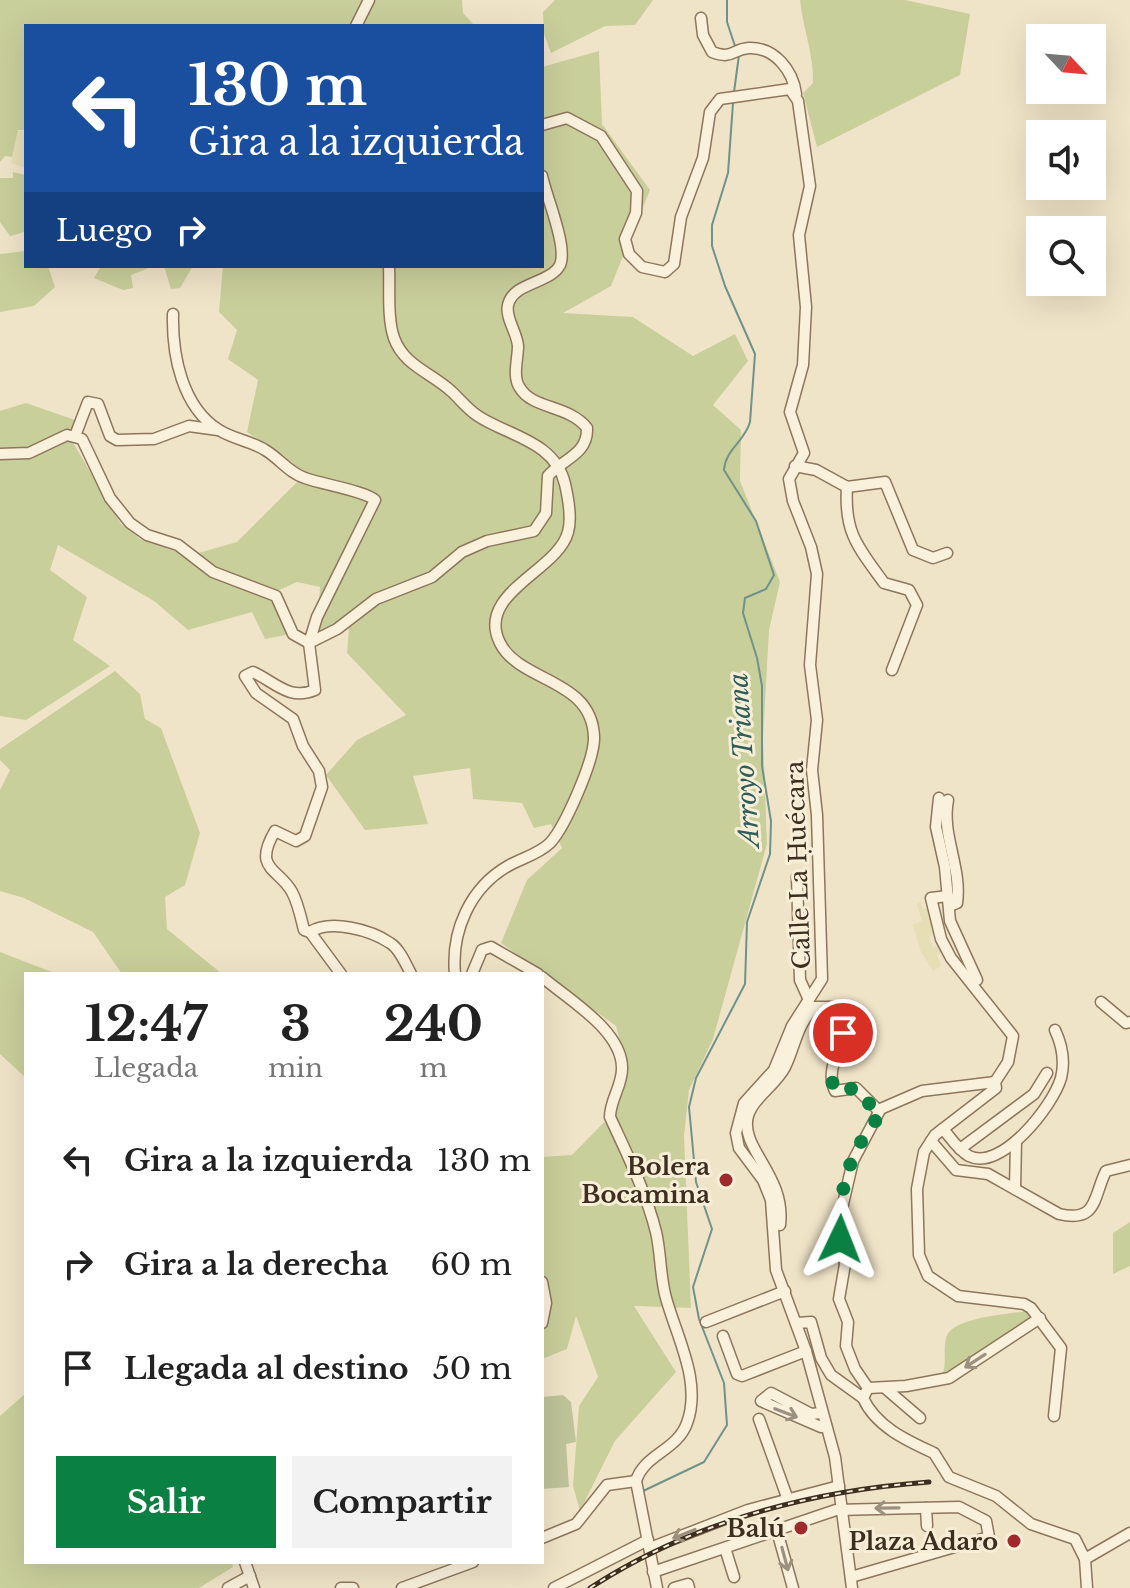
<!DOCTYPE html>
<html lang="es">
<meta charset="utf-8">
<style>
:root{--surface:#fff;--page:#f2f2f2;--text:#222;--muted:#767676;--accent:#0b8043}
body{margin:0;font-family:"Libre Baskerville",serif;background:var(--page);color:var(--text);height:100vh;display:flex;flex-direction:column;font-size:30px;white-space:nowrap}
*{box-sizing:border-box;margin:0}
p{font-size:26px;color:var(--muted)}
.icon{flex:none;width:44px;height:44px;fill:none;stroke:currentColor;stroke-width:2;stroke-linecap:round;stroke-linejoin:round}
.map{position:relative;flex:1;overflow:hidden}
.panel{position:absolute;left:24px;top:972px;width:520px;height:592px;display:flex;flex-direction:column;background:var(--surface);border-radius:0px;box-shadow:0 8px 32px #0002}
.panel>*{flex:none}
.top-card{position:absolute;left:24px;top:24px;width:520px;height:244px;border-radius:0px;box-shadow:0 8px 32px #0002;background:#1a4fa0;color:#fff;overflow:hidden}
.needle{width:52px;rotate:116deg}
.fabs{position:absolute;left:1026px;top:24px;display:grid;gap:16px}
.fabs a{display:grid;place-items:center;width:80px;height:80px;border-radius:0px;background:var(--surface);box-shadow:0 8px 32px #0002;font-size:40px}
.pin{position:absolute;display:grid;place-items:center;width:68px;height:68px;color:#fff;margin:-34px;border:4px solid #fff;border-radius:50%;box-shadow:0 2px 8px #0007}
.me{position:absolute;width:88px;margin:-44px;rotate:2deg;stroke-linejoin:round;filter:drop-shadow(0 0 6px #0008)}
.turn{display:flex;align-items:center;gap:28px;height:168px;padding:0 32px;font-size:36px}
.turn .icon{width:104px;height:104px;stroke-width:2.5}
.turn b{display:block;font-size:56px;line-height:68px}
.then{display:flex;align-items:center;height:76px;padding:0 32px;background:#0003;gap:16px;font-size:30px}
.eta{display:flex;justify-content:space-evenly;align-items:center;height:136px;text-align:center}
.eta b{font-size:48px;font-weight:800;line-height:56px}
.button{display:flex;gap:16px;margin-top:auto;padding:16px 32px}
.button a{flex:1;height:92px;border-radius:0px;background:var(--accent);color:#fff;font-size:32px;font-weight:800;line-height:92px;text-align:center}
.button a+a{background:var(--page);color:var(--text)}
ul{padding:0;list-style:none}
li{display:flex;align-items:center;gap:24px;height:104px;padding:0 32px}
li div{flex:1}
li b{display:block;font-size:30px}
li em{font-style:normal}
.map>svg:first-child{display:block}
.farmland{fill:#e6deb5}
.green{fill:#c9cf9b}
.cemetery{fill:#bfc49a}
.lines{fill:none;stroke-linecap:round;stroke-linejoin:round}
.stream{stroke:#6f938a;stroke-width:2}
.minor-casing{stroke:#8d765c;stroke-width:13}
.minor{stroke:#faf1dc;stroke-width:10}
.rail-casing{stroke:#3d2e20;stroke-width:5}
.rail{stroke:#f7eed8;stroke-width:2;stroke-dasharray:6;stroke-linecap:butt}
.oneway{stroke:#9c907e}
.route{stroke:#0b8043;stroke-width:14;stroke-dasharray:0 25.2}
.poi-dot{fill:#9e2a2b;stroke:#f7eed8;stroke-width:3}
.labels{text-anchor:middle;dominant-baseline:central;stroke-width:6;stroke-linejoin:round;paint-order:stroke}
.street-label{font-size:24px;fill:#3d2e20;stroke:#f7eed8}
.poi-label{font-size:24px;font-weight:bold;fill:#3d2e20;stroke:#f7eed8;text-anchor:end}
.water-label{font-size:26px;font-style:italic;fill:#2f5d5a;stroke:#f7eed8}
</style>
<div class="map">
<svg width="1130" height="1588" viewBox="0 0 1130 1588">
<rect width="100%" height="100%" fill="#f0e4c8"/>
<g class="farmland">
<polygon points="18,131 26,131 26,168 11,163"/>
<polygon points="921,902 923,909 930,907 936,933 929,937 933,947 941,944 944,950 937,955 941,966 933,971 921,952 913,925 922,921 917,904"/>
</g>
<g class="green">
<polygon points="0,0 462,0 463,13 475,26 26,26 26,130 18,130 12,157 5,156 0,162"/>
<polygon points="555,0 653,0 635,25 605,26 551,53 544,34 543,12"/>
<path d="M800,0H905L970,14L960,75L817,147L803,93L813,83C814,55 803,29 800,0Z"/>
<polygon points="599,51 602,124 650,190 611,286 563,313 633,317 693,356 735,334 748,361 713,405 741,430 740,481 780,582 769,630 763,738 767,844 713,1039 689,1090 684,1136 691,1308 634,1306 676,1372 615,1441 580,1511 573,1486 579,1406 598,1377 576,1316 567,1349 542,1359 542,1157 572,1155 615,1111 627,1069 616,1026 501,943 527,880 562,848 551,824 534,828 522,803 473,799 470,768 413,776 428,824 365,830 326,775 357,740 406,715 347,653 349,629 317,632 320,587 297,582 277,591 291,634 265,639 252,612 188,630 154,601 58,545 50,570 87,597 73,640 110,666 26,720 0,716 0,411 26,403 75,420 72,441 121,524 140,539 188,556 237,542 306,473 247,432 258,380 228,359 237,330 219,312 223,266 542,266 542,67"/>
<polygon points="13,172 26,175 26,244 24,232 10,236 0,222 0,178 13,178"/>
<polygon points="26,251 26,266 48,266 55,287 34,306 0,312 0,254"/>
<polygon points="101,266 154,266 131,275 133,288 123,290 94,278"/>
<polygon points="164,266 193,266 180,288 171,289"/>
<polygon points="115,671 140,694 145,719 161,728 200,833 185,885 165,897 167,929 222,974 122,974 93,932 24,898 0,891 0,790 10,770 0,760 0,749"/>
<polygon points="0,952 57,974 26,974 26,1078 0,1054"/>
<polygon points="1130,1222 1130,1266 1113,1274 1113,1233"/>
<path d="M1028,1311L1035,1318L942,1376C947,1363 943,1352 946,1338C951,1317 1010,1314 1028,1311Z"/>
<polygon points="26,1393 26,1562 232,1562 233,1567 199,1588 0,1588 0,1416"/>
</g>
<polygon class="cemetery" points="563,1395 571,1402 576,1442 566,1444 569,1487 542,1489 542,1397"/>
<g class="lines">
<g class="stream">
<polyline points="727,0 727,22 735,46"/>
<polyline points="734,92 739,55"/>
<path d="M641,1492L704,1462L727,1425L724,1383L699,1319L693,1287L712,1229L696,1182L689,1107L696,1078L745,984L747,922L770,854L771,821L762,766V686L757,658L743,613L745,598L766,589L774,575L756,521L724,470C725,450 745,441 750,422L755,354L725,286L712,246V225L728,173L733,103"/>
</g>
<defs>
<g id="minor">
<path d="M701,18L703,35L712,52C733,60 732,49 749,48C775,47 793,71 796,94"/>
<polyline points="356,26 369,0"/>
<polyline points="542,125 567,118 601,136 637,191 636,213 625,239 629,254 642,267 665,272 674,264 681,217 703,158 710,112 720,99 790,89 798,101 810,186 799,235 806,307 803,365 790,412 804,453 789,479 793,501 811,547 817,574 810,665 817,720 812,770 817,815 822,979 792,1026 774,1070 744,1103 736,1133 739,1148 763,1180 771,1200 776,1270 806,1351 835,1457 852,1588"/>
<path d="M389,266C390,287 387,318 394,338C404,366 432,373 451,391C460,399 467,409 478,416C508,436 555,441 565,484C568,497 572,518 568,532C558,571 475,593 500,643C520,683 592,678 594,737C595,759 565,827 550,843C539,854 522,858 508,866C470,888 451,931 455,974"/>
<path d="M173,314C172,355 182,407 219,430C233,439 251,441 265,450C279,458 289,473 305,478C321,484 365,491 375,500L317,617L309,643L315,690C289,701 275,682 253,672L245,676L256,693L293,719L303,746L319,771L322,787L305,836L296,841L275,831C252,870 279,868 292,892C298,903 301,918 304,930L310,932L341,974"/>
<polyline points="75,436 88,402 98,404 110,436 117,440 154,439 189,426 218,430"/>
<path d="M0,454L29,453L67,435L82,439L110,498L130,523L147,535L178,545L213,572L276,596L293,634L309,643L337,629L376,599L432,577L462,552L487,541L534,531L546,513L548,476C562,459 588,455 587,428C569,405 532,409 520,388C512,377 518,359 518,346C517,332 505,318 508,305C513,282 550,284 560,265C568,247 546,196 542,176"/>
<polyline points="795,466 816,470 847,487 885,482 913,550 933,558 947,553"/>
<path d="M847,487C844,533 858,547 884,583L909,590L917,605L892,670"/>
<polyline points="939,798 936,827 945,867 950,921 977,980"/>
<path d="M948,800C941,835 962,867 957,903L949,906"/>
<polyline points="797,877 800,980 809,1000"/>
<polyline points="948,896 931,898 941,939 951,958 1013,1036 1008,1062 995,1082"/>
<path d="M310,932C331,919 371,930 390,943C399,948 406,964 411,974"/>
<polyline points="472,974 482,950 491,947 538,974"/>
<path d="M542,977C568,999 623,1031 622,1069C622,1086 610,1100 610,1117C627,1154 646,1192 656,1232C661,1253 660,1277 666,1298C677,1338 702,1382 687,1423C677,1451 644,1454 636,1481L657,1588"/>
<polyline points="1101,1002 1126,1023 1130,1022"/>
<path d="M943,1129C951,1138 958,1150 969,1156C1001,1172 1053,1106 1061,1078C1065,1062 1062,1045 1055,1030"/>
<path d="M931,1141L956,1170L988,1174L1059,1214C1098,1223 1093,1197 1106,1171L1130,1165"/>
<polyline points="960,1149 1034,1094 1047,1073"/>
<polyline points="1015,1189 1016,1141"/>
<path d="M780,1225C786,1175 739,1148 748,1116C753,1098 776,1085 785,1067C795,1047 797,1023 815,1007H834C857,1033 821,1064 835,1091L856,1088L878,1110L922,1091L995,1082L996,1088L935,1135L924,1152L917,1189L919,1255L928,1276L958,1296L1024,1304L1031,1308L1061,1348L1054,1416"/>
<polyline points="542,1282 546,1303 542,1323"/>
<polyline points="706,1322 785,1291"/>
<polyline points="797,1323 811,1322 821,1358 831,1375 863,1398"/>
<polyline points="723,1336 737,1374 742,1376 806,1351"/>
<path d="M868,1388L863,1398C876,1427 908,1441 934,1453L949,1477L996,1496L1031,1524L1075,1539L1085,1559L1087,1588"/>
<polyline points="868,1388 855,1369 846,1346 848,1322 839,1299 845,1264 839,1221 853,1161 880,1110"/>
<polyline points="868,1388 906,1386 949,1378 1040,1318"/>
<polyline points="885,1388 920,1418"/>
<polyline points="822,1413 811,1414 771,1393 761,1401 821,1427 825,1425"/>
<polyline points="759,1419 787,1497"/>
<polyline points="926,1508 927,1526"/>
<polyline points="777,1531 793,1588"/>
<polyline points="542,1538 576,1524 607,1485 636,1481"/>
<polyline points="650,1548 748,1510 839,1486"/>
<polyline points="725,1548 734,1577"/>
<polyline points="1085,1559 1130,1533"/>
<polyline points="245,1562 254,1588"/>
<polyline points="653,1572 836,1510 959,1507 986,1521 989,1537 851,1577"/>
<polyline points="228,1588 250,1576"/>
<polyline points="341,1588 353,1588"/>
<polyline points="402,1588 473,1562"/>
<polyline points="554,1588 648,1540"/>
<polyline points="674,1588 688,1584 689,1588"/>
</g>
</defs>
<use href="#minor" class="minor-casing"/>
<use href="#minor" class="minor"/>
<defs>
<path id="rail" d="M590,1588C692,1522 809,1491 929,1482"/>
</defs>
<use href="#rail" class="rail-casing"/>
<use href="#rail" class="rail"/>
</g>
<defs><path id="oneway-shaft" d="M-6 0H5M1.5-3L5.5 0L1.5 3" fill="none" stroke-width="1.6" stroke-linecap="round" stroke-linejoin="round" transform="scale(2)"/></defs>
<g class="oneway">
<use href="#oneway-shaft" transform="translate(975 1361) rotate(147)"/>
<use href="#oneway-shaft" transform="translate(786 1413) rotate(21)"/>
<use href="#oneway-shaft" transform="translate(887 1508) rotate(179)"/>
<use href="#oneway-shaft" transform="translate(684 1534) rotate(158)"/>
<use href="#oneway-shaft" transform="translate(785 1559) rotate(75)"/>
</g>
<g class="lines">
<path class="route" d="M840,1239C838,1207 844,1170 861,1142C867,1131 876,1124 880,1110L872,1107L856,1088L835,1091L832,1085L843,1033"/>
</g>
<g class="poi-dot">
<circle cx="726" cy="1180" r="8"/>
<circle cx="801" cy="1528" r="8"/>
<circle cx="1014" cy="1541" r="8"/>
</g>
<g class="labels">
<g class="street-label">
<text transform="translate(798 865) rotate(-92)">Calle La Ḥuécara</text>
</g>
<g class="poi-label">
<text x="710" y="1166">Bolera<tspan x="710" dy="28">Bocamina</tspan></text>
<text x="785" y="1528">Balú</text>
<text x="998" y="1541">Plaza Adaro</text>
</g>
<g class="water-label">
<text transform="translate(744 760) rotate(-94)">Arroyo Triana</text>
</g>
</g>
</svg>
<div class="fabs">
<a><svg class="needle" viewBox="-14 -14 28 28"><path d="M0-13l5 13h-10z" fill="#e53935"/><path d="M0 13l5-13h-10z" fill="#767676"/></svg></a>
<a><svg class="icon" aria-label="sound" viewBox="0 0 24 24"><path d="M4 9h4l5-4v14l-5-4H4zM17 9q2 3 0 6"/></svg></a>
<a><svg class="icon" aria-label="search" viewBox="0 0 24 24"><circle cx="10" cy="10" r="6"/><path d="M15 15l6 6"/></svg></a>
</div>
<div class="pin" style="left:843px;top:1033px;background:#d93025"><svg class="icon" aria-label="arrive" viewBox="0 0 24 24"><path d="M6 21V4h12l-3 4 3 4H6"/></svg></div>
<svg class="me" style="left:840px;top:1239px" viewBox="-20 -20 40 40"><path d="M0-17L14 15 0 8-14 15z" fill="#0b8043" stroke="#fff" stroke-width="4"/></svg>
<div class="top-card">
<div class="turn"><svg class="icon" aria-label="left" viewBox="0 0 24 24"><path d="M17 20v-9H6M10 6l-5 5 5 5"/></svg><div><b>130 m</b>Gira a la izquierda</div></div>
<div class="then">Luego<svg class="icon" aria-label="right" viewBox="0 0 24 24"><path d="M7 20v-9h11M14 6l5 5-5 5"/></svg></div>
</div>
<section class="panel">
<div class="eta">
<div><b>12:47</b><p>Llegada</p></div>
<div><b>3</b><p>min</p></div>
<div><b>240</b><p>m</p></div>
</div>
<ul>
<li><svg class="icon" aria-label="left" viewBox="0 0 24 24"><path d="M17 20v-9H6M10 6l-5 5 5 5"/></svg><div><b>Gira a la izquierda</b></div><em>130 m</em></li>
<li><svg class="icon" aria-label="right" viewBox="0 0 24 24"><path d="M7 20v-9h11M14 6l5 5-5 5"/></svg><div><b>Gira a la derecha</b></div><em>60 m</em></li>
<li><svg class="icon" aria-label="arrive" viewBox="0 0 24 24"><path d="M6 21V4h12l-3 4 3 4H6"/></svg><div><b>Llegada al destino</b></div><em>50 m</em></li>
</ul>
<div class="button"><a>Salir</a><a>Compartir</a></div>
</section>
</div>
